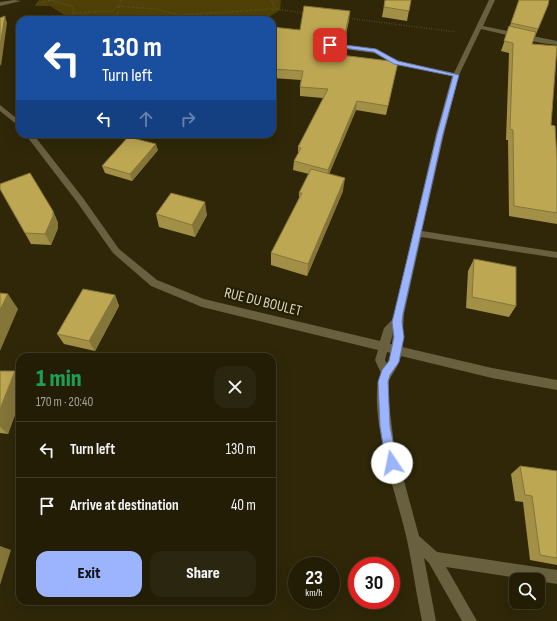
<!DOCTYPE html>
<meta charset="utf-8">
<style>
:root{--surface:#231d06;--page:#2b2610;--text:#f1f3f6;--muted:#a3a29b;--line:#403b28;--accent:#9cb4fd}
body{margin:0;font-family:"Sofia Sans Condensed",sans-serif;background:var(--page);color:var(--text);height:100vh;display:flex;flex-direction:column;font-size:15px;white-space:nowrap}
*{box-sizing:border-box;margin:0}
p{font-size:13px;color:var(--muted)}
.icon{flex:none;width:22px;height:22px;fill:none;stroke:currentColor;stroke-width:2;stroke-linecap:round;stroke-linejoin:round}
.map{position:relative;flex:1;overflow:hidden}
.details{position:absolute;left:16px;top:353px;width:260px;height:252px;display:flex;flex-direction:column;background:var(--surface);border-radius:12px;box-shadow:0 4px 16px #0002,0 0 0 1px var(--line)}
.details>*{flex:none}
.guide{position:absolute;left:16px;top:16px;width:260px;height:122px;border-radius:12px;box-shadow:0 4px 16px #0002,0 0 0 1px var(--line);background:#1a4fa0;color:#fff;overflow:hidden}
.controls{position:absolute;left:509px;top:573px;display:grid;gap:8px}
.controls a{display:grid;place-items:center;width:36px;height:36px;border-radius:8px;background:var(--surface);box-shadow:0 4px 16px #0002,0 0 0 1px var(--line);font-size:20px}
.speed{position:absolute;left:288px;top:557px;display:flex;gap:8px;font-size:20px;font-weight:700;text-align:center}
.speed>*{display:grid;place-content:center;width:52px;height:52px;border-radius:50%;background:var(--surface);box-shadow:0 4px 16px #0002,0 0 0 1px var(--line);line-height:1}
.speed small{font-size:10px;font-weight:400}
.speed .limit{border:6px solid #d22;background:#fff;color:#111}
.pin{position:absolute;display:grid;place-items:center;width:34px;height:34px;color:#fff;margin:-17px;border-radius:8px;box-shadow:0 2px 6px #0006}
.me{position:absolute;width:44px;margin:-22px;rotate:349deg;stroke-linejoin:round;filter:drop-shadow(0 0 3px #0008)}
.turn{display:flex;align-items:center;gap:14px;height:84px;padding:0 20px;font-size:18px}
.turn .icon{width:52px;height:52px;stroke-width:2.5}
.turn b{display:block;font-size:28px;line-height:34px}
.lanes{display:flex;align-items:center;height:38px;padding:0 20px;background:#0003;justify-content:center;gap:20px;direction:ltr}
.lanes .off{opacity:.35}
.round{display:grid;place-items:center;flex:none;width:42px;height:42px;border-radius:12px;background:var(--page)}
.summary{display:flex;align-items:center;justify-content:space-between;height:68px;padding:0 20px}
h1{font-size:24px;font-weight:800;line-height:30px;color:#1e9e55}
.button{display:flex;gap:8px;margin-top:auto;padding:8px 20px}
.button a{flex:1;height:46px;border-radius:12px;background:var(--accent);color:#111;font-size:16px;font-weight:800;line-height:46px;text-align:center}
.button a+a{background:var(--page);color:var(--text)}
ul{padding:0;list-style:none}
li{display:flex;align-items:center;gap:12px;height:56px;padding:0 20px;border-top:1px solid var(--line)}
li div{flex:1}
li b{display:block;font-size:15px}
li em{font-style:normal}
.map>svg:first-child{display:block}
.green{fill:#4f4106}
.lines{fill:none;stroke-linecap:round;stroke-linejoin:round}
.path{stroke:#696247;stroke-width:1.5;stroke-dasharray:0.5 2;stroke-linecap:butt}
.minor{fill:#696040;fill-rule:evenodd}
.wall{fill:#a39047}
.shaded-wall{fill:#847539}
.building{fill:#bda752;stroke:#847539}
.route{fill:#9cb4fd;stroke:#6575a4}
.labels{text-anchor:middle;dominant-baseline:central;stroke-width:4;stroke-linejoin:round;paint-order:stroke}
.street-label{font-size:15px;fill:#dbd6c4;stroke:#251e00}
</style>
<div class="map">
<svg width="557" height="621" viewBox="0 0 557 621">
<rect width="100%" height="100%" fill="#2f2708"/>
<polygon class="green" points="39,0 281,0 280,10 264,20 72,20 50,6 35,6"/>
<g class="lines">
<g class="path">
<polyline points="51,0 74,7 73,13 112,11 118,6 156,9 179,15 275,9"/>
<polyline points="121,0 117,16 121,20"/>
<polyline points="271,0 275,9 305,13"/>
<polyline points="36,4 52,0"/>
<polyline points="347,18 456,32"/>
</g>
<g class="minor">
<polygon points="14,0 21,1 0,6 0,2"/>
<path d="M489,0H495L483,26L557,41V45L541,43L481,29L459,75L444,134L422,231L557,252V258L421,237L404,314L402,347L492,368L557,380V390L492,378L401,356L398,365L389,380V404L394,444L419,536L437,552L557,570V584L446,567L477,621H462L429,563L424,558L436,621H422C416,594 413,567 407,540C399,502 365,408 381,373L375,360L378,350L202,307L151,286L113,253L77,202L25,134H33L83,198L119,249L157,280L204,299L380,341L384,328L393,319L436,134L452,76L394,64L374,53L330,47L327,45L330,43L376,49L398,61L454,73ZM393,333L392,344H390ZM387,352L391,353L387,364L385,360Z"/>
<polygon points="0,105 20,121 20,127 0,111"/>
</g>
</g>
<g class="wall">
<polygon points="385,0 411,0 407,21 382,17"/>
<polygon points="519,0 548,5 532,44 551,125 557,159 557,224 509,216 508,140 506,140 509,53 501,51"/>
<polygon points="349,20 344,43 343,43 342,55 398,62 386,115 356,110 329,174 343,191 307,276 271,265 271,253 299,198 299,193 309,174 293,170 294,161 298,154 298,147 323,98 300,96 300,87 301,80 272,78 272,27 300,30"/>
<polygon points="158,150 132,181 105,173 102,166"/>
<polygon points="0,189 53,211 58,223 58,228 51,245 31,244"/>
<polygon points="156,214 207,215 195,237 159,227"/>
<polygon points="474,259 516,306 509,317 466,308 468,271"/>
<polygon points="115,295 119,306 95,351 64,344 57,334"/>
<polygon points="0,371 15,371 20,377 20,401 8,434 0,433"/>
<polygon points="520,466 557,471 557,565 530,560 523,502 515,501 511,474"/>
</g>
<g class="shaded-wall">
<polygon points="350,11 349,20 344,43 345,34"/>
<polygon points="5,16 7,23 1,66 0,64 0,46"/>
<polygon points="331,33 330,42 326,36"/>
<polygon points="343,41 343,50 340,64 340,55"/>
<polygon points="357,101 356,110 327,179 328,170"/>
<polygon points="156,144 158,150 132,181 130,174"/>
<polygon points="345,178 343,191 307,276 308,264"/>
<polygon points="205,202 207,215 195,237 192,225"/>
<polygon points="53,211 58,223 58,228 51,245 45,234"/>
<polygon points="8,294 18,309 0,351 0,310"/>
<polygon points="115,295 119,306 95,351 89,341"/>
<polygon points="15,371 20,377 20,401 8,434 0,427 0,409"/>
<polygon points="0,546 11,550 0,585"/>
</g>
<g class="building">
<polygon points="385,0 411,0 409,11 384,7"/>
<polygon points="519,0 549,0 548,5 538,29 511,23"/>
<polygon points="304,6 350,11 345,34 331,33 326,36 331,40 343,41 340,55 398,62 388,106 357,101 328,170 294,161 301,148 298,147 328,89 300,87 303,71 272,69 272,27 300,30"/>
<polygon points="5,16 0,46 0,18"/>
<polygon points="509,26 536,32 532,44 557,46 551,125 555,126 557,159 557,213 514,206 513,130 510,129 513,43 504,41"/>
<polygon points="128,137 156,144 130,174 102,166"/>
<polygon points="311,169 345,178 308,264 271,253 302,193 299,193"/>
<polygon points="30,173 53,211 53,216 45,234 25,233 0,189 0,184"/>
<polygon points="171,193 205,202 192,225 156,214"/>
<polygon points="474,259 516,267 516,306 472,297"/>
<polygon points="83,289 115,295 89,341 57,334"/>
<polygon points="0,293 8,294 0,310"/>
<polygon points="0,371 15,371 0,409"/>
<polygon points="520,466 557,471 557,558 540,555 532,496 525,495"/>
</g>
<polygon class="route" points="330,43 376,49 398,61 459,75 443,134 403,314 402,322 404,337 399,362 390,375 388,382 390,426 397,463 396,467 392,468 388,467 386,463 380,426 378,382 382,370 389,361 394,337 392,322 394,314 437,134 453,76 394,64 374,52 328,46 328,44"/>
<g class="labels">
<g class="street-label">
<text transform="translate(263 302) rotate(14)">RUE DU BOULET</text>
</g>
</g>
</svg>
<div class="controls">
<a><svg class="icon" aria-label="search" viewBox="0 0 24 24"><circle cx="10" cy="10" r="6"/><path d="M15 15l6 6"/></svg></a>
</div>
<div class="speed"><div>23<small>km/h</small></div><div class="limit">30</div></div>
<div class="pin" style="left:330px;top:45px;background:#d93025"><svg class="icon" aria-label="arrive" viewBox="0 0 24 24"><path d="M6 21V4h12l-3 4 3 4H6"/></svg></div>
<svg class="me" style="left:392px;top:463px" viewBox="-20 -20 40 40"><circle r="19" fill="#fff"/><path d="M0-13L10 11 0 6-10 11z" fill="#9cb4fd"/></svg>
<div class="guide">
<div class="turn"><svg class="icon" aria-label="left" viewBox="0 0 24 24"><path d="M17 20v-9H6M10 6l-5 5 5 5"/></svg><div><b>130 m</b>Turn left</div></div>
<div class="lanes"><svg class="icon" aria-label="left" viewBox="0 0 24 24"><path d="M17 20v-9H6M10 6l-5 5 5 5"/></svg><svg class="icon off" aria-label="ahead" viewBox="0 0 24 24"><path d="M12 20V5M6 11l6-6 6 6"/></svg><svg class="icon off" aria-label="right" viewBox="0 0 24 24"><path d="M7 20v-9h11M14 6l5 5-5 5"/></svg></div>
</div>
<section class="details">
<div class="summary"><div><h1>1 min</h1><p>170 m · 20:40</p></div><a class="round"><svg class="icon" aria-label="close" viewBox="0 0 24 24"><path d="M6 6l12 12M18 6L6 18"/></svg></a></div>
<ul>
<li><svg class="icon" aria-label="left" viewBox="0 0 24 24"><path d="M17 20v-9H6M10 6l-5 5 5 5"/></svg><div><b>Turn left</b></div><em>130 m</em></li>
<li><svg class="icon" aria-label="arrive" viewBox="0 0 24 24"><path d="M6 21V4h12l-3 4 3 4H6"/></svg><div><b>Arrive at destination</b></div><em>40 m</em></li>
</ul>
<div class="button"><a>Exit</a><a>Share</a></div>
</section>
</div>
